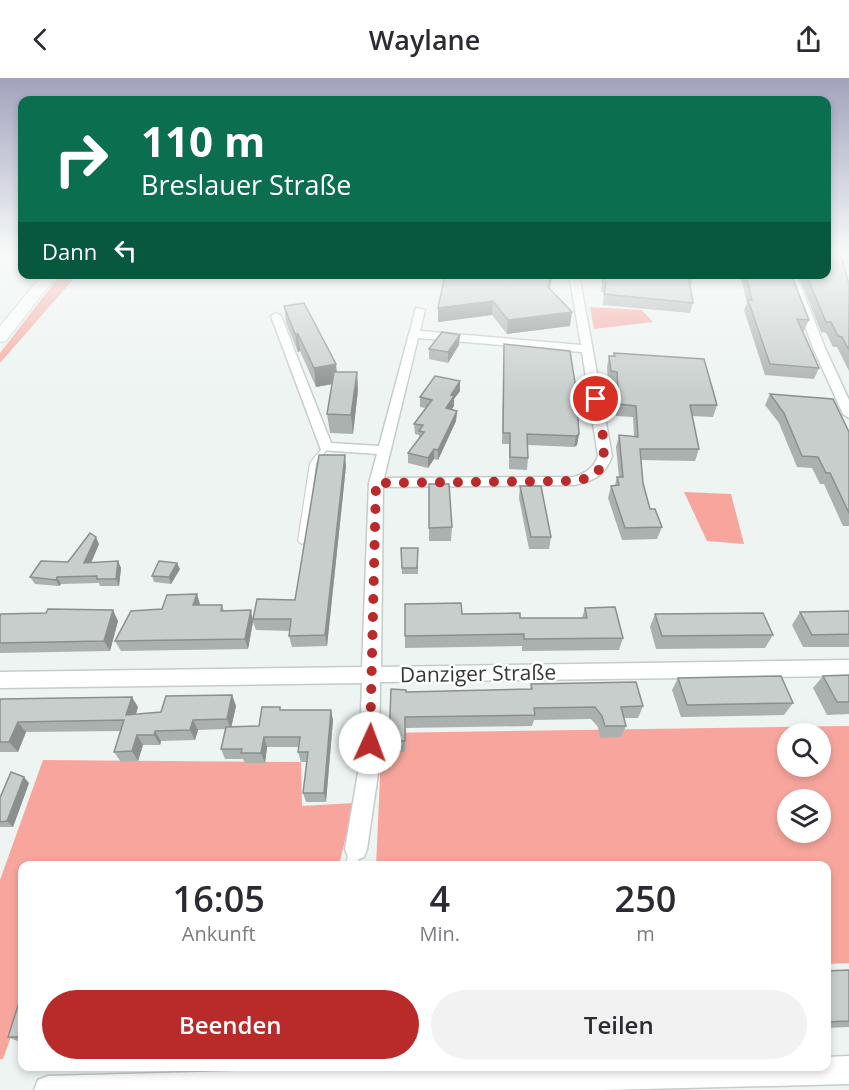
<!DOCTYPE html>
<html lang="de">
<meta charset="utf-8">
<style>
:root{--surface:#fff;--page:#f2f2f3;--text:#2b2b33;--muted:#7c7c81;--accent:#b92a2a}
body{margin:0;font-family:"Open Sans",sans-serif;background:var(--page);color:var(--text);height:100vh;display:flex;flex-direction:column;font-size:22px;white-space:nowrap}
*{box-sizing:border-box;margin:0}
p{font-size:20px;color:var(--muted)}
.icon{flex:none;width:33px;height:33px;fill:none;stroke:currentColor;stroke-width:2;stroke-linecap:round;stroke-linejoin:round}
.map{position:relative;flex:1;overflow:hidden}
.sheet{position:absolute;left:18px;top:783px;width:813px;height:210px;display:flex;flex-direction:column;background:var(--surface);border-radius:12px;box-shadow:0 3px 9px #0003}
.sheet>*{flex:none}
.banner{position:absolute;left:18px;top:18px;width:813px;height:183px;border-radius:12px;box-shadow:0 3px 9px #0003;background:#0b6e4f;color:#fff;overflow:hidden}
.fabs{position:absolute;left:777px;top:645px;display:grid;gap:12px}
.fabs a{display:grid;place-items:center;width:54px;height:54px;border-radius:50%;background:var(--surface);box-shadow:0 3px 9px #0003;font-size:30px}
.pin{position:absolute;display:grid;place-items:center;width:51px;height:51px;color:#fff;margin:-26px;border:3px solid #fff;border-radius:50%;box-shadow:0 2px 6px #0007}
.me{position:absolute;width:66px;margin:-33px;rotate:2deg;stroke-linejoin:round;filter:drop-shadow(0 0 4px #0008)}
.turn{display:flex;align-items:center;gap:21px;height:126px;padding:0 24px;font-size:27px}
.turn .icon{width:78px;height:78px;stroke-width:2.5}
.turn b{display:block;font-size:42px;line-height:51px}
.then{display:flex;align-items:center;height:57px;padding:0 24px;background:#0003;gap:12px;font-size:22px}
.eta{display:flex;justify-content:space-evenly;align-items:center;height:102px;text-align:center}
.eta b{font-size:36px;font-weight:600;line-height:42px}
.cta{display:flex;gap:12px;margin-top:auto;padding:12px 24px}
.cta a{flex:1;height:69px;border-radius:36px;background:var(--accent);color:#fff;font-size:24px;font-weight:600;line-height:69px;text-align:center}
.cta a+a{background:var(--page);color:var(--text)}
header{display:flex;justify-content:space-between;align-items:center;height:78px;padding:0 24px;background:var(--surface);font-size:27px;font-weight:600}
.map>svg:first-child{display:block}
.green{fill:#f8a69d;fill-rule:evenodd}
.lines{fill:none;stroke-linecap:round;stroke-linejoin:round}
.lane-casing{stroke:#c5ccca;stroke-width:2}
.street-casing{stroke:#c5ccca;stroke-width:3}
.primary-casing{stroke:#c5ccca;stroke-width:2}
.lane{fill:#fff;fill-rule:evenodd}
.street{fill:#fff;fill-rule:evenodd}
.primary{fill:#fff;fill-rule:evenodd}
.wall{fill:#abb1af}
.shaded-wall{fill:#8b908f}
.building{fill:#c7cecc;stroke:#8b908f;stroke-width:1.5}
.route{stroke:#b92a2a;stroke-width:10;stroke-dasharray:0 18}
.labels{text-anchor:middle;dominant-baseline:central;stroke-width:5;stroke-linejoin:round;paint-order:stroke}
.street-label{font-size:21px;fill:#353837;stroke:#fff}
</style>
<header><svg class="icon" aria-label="back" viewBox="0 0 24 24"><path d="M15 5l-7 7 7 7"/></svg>Waylane<svg class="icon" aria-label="share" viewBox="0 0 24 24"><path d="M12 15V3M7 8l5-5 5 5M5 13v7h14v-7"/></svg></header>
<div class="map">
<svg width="849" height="1012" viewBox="0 0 849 1012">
<rect width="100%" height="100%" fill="#edf4f2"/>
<g class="green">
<polygon points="61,196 77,197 0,285 0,275"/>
<polygon points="590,229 642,232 653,244 594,251"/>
<polygon points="684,414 731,416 744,466 707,463"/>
<path d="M849,648V885L827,886L826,788H376L382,655ZM788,656H820V688H788ZM788,722H820V754H788Z"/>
<polygon points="43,682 301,684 302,728 354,725 339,787 22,788 22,928 3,981 0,981 0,802"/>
</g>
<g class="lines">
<defs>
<g id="lane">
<polygon points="326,367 329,369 316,385 306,463 302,466 298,463 310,385 324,368"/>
<polygon points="355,766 359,768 361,772 357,788 345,788 351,768"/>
</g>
<g id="street">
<path d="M569,196H579L612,378C605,398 593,403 574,407L383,409L381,589L849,582V598L380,604L379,689L367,771L364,779L356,782L348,779L345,771L359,689L362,605L0,610V594L362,589L369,405L377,376L321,372L271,238L276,235L281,238L331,365L379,368L416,230L425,232L420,253L581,267ZM418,260L582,274L598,378C594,390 586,395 574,399L384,400Z"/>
<polygon points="786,196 796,196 825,270 849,322 849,340 843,336 813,270"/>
<polygon points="849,978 849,1006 604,1012 34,1012 38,1002 48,998 431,988 826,988 826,979"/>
</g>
<polygon id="primary" points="43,196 58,196 6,263 0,264 0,248"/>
</defs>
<use href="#lane" class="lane-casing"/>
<use href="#street" class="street-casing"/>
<use href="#primary" class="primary-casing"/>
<use href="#lane" class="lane"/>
<use href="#street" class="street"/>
<use href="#primary" class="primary"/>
</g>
<g class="wall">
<polygon points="553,196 550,210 570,248 507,256 492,237 438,244 438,230"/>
<polygon points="603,196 694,196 691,206 690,206 693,225 690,235 603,227 604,214 601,214"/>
<polygon points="697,196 791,196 809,242 804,253 802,253 819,290 814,301 765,297 744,232 747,225 741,200"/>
<polygon points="798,196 826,196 849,206 849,293 837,269 833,269 826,255 821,254"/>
<polygon points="284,228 337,294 357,294 358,312 353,356 330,355 327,336 332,306 316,309 300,273 298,274 286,245"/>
<polygon points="504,266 579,356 577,367 574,369 528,367 528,380 527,392 509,391 509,366 502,366"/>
<polygon points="459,267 448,285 429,281 429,271"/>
<polygon points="614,275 717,327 713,339 692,338 699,371 695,383 641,382 643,405 650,431 662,449 657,461 622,462 608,420 611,408 615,407 617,399 619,399 616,369 619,357 634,358 633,339 616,338 614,305 608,305 607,289 609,278 613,278"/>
<polygon points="460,313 454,321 454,328 452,331 457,333 456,343 438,382 434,381 428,390 408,385 408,375 419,361 419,357 415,356 414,346 426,330 420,329 420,319"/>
<polygon points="770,316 849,354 849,448 843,448 824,406 820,406 812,390 797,389 779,345 765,327"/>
<polygon points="346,388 327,568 292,569 289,558 290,553 256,552 253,544 248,571 121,573 115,563 162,531 200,526 200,527 222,527 224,533 253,540 295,522"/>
<polygon points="429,406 452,449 451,463 429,463"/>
<polygon points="520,408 551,459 549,471 529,471 519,420"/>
<polygon points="99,466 91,485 118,483 121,490 119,508 100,508 99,505 61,506 59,508 35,506 30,499 68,484"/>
<polygon points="401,470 418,470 418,496 402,496"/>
<polygon points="180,491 171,506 154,504 152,498"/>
<polygon points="585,530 623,560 619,572 522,573 522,568 405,570 405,558 462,536 520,540 582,540"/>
<polygon points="849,533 849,569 803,569 792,547 800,534"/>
<polygon points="655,536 773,557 765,570 656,571 650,549"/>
<polygon points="0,538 118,543 110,573 0,575"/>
<polygon points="849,597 849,636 827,637 813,610 823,598"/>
<polygon points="678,600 793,625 784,637 681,639 672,612"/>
<polygon points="531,606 643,628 638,640 624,640 626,648 621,659 600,660 598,649 591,641 534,642 532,648 406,650 405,674 390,675 389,663 406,614 530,611"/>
<polygon points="232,617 236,628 231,648 259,648 281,632 333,642 326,724 306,724 303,715 307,684 301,684 298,674 299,669 267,669 265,685 245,685 243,681 225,681 221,671 226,651 198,652 195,662 161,663 160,667 143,667 138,683 121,684 114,674 121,653 26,654 18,674 0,674 0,621 138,629 136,636 161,634"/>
<polygon points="29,705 13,749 0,749 0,720"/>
<polygon points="849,892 849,949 826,950 826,893"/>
<polygon points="22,915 22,965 8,959"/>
</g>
<g class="shaded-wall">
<polygon points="551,196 553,197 546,222 548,209"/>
<polygon points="493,223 492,237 438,244 438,230"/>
<polygon points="572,234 570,248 507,256 508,242"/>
<polygon points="295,256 298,256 300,273 298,274"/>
<polygon points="460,257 459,267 448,285 448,274"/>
<polygon points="336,286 338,305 316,309 314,290"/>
<polygon points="357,294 358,312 353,356 351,337"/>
<polygon points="460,303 460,313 454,321 454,328 446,340 446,330 451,317"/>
<polygon points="457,333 456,343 438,382 438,372"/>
<polygon points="579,356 577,367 574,369 576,358"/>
<polygon points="434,371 434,381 428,390 428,380"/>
<polygon points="345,377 346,388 327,568 325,557"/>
<polygon points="96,459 99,466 88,492 84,485"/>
<polygon points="118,483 121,490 119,508 116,501"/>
<polygon points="177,485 180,491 171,506 169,499"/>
<polygon points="57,499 61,506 59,508 56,502"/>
<polygon points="197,516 200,526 197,537 193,527"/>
<polygon points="113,532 118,543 110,573 104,563"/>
<polygon points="251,532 253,544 248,571 245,561"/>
<polygon points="232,617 236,628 231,651 227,641"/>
<polygon points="132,619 138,629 132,647 126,637"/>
<polygon points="331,632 333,642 326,724 324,715"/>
<polygon points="193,642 198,652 195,662 190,652"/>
<polygon points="18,644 26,654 18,674 9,664"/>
<polygon points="155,653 161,663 160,667 154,657"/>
<polygon points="137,657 143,667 138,683 132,673"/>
<polygon points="264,659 267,669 265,685 261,675"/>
<polygon points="24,699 29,705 13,749 7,743"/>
</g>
<g class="building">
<polygon points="826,175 840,175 849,206 849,272 842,259 838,258 831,244 826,244 806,196 826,196"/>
<polygon points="445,196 551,196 548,209 572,234 508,242 493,223 438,230"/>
<polygon points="604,196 688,196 693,225 604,216 606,204 603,204"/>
<polygon points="746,196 791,196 809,242 797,241 819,290 770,286 748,222 752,222"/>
<polygon points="304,225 336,286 314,290 298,256 295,256 284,228"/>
<polygon points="442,254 460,257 448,274 429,271"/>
<polygon points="504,266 570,273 576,311 579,356 576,358 527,356 528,380 510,379 510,355 503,355"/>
<polygon points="614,275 704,281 717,327 690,327 699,371 640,371 643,405 650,431 655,431 662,449 625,450 611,408 619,407 617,399 623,399 619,357 638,359 636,328 619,326 617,294 611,293 609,278 615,278"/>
<polygon points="334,294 357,294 351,337 327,336"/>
<polygon points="435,298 460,303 451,317 454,318 446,330 457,333 438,372 434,371 428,380 408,375 424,354 419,353 423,347 414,346 432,322 420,319"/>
<polygon points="770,316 833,321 849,354 849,435 830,395 826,395 818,379 802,378 784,335"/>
<polygon points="319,377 345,377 325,557 289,558 291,541 253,541 257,521 295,522"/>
<polygon points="429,406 449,406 452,449 429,450"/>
<polygon points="520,408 541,408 551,459 531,459"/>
<polygon points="90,455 96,459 84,485 118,483 116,501 97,501 97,498 57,499 56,502 30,499 41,483 68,484"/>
<polygon points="401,470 418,470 417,490 402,490"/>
<polygon points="159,483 177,485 169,499 152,498"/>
<polygon points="197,516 193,527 222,527 221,533 251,532 245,561 115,563 131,533 162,531 167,517"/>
<polygon points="461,525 462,536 520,535 520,540 587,540 585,530 615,529 623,560 524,561 524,556 405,558 405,526"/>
<polygon points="48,531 113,532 104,563 0,565 0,538 1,536 46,535"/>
<polygon points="849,533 849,556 812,557 800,534"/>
<polygon points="763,535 773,557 662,558 655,536"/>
<polygon points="849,597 849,624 837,624 823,598"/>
<polygon points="781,598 793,625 687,627 678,600"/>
<polygon points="636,604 643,628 621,629 626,648 605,648 602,638 595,629 534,630 535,637 405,639 405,663 389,663 391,611 406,612 406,614 532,611 531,606"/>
<polygon points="232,617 227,641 193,642 190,652 155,653 154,657 137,657 132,673 114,674 124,642 18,644 9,664 0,664 0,621 132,619 126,637 161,634 166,618"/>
<polygon points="262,629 280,629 280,632 331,632 324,715 303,715 308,674 298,674 300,659 264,659 261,675 241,675 242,671 221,671 226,649 259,648"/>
<polygon points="11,694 24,699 7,743 0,744 0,720"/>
<polygon points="849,892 849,943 826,944 826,893"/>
<polygon points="22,915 22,959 8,959"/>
</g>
<linearGradient id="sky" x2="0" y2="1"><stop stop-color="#a2a2be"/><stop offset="0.55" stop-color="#f7faf9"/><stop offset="1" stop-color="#f7faf9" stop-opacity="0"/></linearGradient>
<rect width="849" height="317" fill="url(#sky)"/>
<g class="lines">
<path class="route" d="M370,665L376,405L573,403C579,402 587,401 592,398C614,386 599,342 596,321"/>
</g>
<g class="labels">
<g class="street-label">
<text transform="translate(478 595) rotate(-1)">Danziger Straße</text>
</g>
</g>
</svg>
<div class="fabs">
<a><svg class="icon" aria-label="search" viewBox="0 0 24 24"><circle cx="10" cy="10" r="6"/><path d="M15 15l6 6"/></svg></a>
<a><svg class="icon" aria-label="layers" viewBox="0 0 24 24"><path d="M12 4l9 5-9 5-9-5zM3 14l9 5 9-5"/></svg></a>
</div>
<div class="pin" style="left:596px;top:321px;background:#d93025"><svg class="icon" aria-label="arrive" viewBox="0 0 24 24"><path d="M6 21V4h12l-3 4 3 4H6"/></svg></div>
<svg class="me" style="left:370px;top:665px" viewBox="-20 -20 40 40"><circle r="19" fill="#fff"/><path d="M0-13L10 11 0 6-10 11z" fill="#b92a2a"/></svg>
<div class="banner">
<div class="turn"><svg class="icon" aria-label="right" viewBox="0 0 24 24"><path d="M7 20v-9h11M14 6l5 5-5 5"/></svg><div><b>110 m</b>Breslauer Straße</div></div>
<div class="then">Dann<svg class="icon" aria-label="left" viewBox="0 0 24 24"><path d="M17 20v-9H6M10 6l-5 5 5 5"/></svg></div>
</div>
<section class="sheet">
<div class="eta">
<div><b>16:05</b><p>Ankunft</p></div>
<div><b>4</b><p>Min.</p></div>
<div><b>250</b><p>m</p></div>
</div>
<div class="cta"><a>Beenden</a><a>Teilen</a></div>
</section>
</div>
